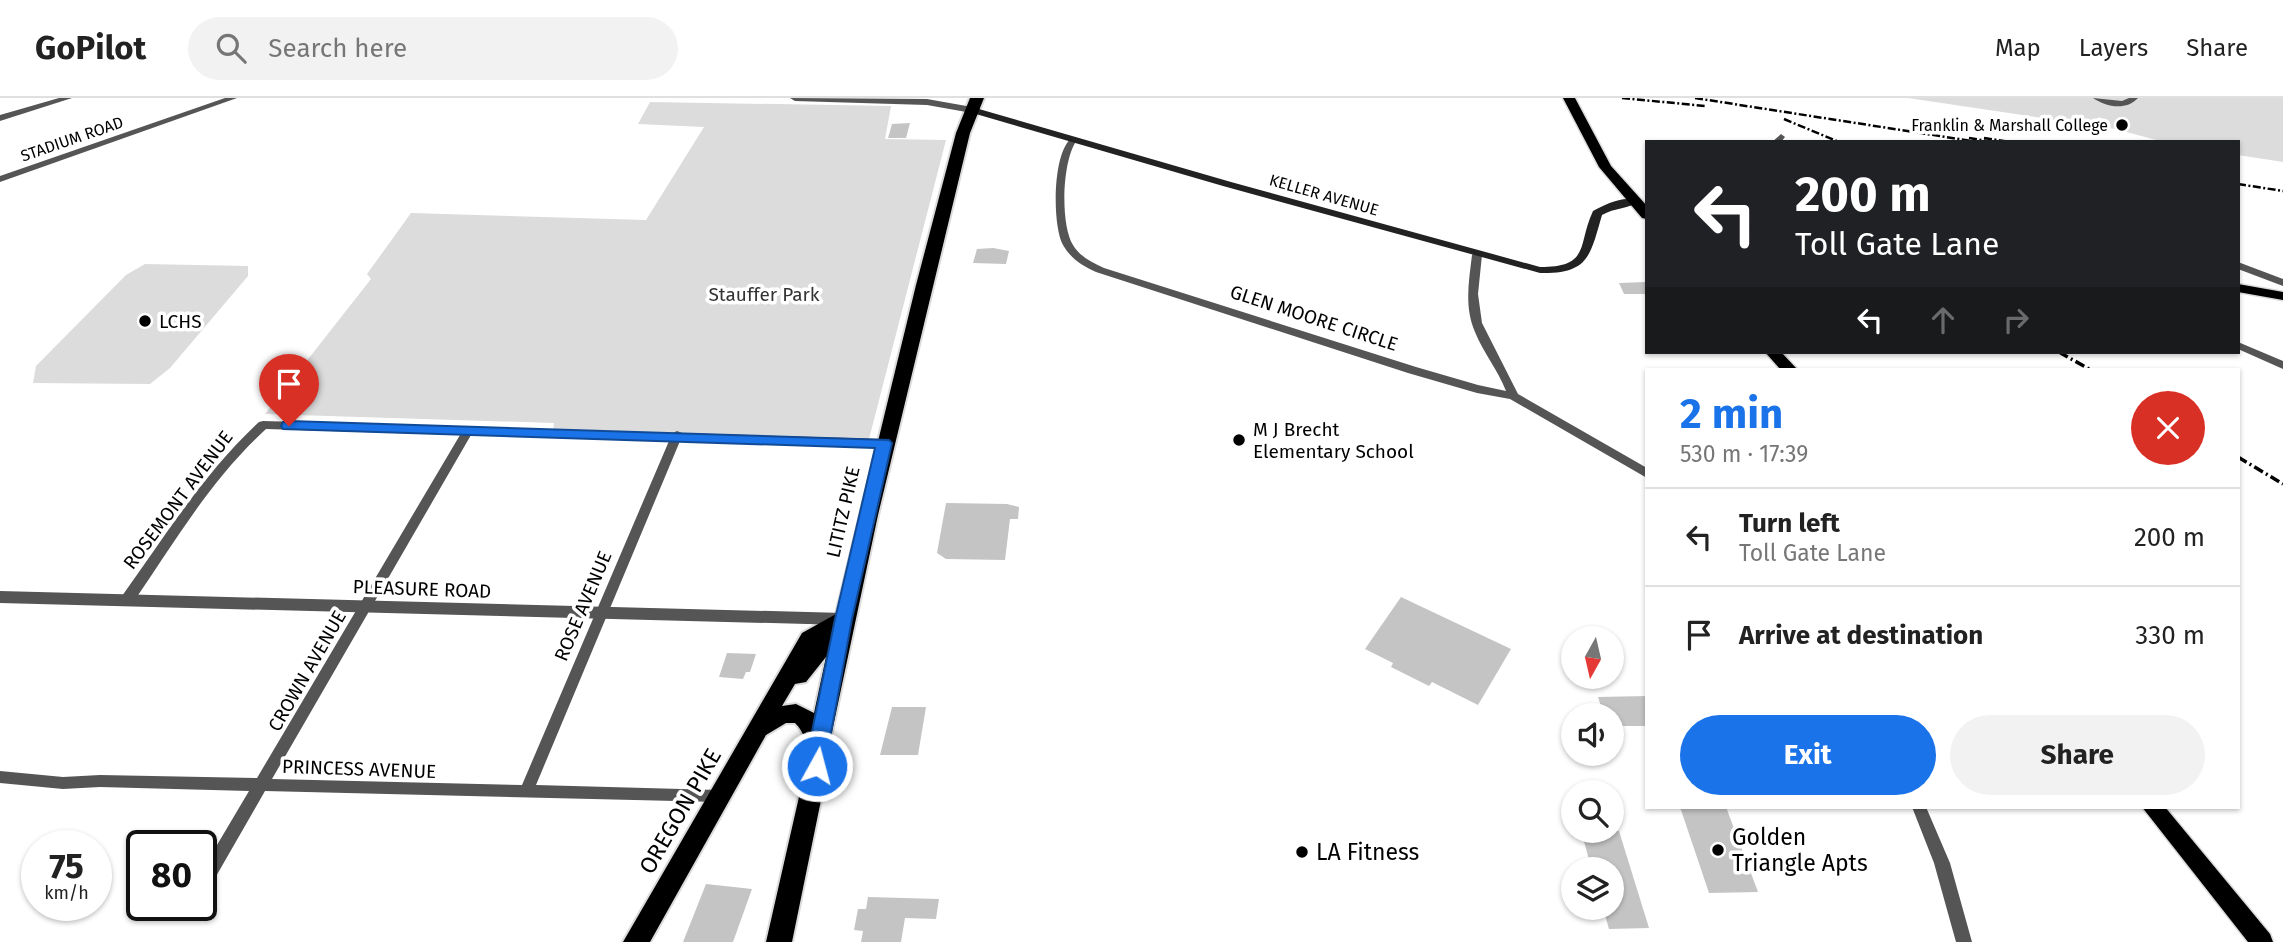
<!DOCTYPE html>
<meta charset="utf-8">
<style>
:root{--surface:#fff;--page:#f2f2f2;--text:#222;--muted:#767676;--line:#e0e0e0;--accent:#1a73e8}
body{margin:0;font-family:"Fira Sans",sans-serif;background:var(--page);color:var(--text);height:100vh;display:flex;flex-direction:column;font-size:26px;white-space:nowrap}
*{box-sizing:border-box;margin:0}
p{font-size:23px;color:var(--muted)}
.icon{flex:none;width:38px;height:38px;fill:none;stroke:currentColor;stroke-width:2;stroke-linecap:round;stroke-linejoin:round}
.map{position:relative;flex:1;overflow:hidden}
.sheet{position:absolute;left:1645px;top:270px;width:595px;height:441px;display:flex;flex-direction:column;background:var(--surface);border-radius:0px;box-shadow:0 2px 5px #0004}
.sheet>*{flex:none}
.hud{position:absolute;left:1645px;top:42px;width:595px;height:214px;border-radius:0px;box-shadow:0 2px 5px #0004;background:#202124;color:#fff;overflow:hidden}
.needle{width:46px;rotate:188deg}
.fabs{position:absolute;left:1561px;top:528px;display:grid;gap:14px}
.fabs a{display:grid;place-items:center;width:63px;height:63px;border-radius:50%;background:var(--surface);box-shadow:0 2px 5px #0004;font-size:35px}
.speed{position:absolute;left:21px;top:732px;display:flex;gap:14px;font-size:35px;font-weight:700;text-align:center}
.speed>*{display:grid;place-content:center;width:91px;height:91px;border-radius:50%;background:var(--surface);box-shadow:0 2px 5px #0004;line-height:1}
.speed small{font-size:18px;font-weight:400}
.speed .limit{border:4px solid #111;border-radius:10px;background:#fff;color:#111}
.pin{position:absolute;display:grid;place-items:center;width:60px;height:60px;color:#fff;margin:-72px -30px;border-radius:50% 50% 50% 0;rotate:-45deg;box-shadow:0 0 7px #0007}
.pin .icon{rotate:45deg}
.me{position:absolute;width:77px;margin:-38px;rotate:7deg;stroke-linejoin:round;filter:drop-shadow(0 0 5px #0008)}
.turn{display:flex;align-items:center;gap:24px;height:147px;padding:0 35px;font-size:32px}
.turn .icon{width:91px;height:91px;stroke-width:2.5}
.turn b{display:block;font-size:49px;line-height:60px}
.lanes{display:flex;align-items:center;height:66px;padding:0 35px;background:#0003;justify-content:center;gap:35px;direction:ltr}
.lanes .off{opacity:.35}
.round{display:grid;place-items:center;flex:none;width:74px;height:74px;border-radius:37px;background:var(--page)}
.headline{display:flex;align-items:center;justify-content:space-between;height:119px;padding:0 35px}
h1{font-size:42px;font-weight:700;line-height:52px;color:var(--accent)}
.primary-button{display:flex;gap:14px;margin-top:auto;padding:14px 35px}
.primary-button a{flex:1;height:80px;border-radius:42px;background:var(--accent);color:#fff;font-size:28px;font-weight:700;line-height:80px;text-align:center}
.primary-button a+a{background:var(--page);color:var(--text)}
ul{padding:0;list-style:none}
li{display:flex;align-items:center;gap:21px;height:98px;padding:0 35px;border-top:2px solid var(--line)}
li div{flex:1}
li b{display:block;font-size:26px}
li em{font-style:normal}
header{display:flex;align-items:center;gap:42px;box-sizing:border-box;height:98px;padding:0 35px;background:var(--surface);border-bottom:2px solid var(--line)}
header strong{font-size:33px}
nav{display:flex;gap:38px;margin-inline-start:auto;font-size:24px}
.search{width:490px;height:63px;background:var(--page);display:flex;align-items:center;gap:18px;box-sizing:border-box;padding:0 24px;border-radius:38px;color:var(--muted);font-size:26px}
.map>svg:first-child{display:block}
.green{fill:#dcdcdc}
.building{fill:#c4c4c4}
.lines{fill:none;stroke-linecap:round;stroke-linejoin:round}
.primary-casing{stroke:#dbdbdb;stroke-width:3}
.trunk-casing{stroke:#dbdbdb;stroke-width:4}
.minor{fill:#555;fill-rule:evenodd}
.tertiary{fill:#555;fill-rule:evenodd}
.secondary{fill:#222;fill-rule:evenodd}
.primary{fill:#000;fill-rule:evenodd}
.trunk{fill:#000;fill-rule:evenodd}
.rail-far1{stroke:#000;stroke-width:2.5;stroke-dasharray:8 2.5 2 2.5;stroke-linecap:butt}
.rail{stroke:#000;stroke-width:3.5;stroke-dasharray:10 3.5 2 3.5;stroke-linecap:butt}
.route{fill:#1a73e8;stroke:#114b97;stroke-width:2}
.poi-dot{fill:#000;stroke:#fff;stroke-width:2.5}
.labels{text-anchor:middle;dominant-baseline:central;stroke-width:7;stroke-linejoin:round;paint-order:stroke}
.far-poi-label{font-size:16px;fill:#000;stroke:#fff;text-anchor:end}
.far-street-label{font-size:16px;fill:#000;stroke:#fff}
.park-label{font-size:19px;fill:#333;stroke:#fff}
.street-label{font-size:19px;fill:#000;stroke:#fff}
.poi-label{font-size:19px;fill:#000;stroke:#fff;text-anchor:start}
.near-street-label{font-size:23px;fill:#000;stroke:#fff}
.near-poi-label{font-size:23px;fill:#000;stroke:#fff;text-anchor:start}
</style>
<header>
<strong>GoPilot</strong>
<div class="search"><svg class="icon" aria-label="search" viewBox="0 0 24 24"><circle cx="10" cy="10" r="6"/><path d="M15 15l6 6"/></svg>Search here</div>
<nav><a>Map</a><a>Layers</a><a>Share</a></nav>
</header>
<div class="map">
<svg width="2283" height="844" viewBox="0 0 2283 844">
<rect width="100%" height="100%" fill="#fff"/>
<g class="green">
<polygon points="1908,0 2283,0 2283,64 2238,57 2238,44 2164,44 2115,31"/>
<polygon points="650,4 891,8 885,41 946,42 868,345 553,335 554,325 265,316 371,181 367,176 411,115 646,122 704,29 638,26"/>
<polygon points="145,166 248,168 248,178 170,270 150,286 33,285 36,268 126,177"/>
</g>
<g class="building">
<polygon points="910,25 906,40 888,40 892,26"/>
<polygon points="993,150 1009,153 1006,166 973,165 977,151"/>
<polygon points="1647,184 1647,196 1624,196 1619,185"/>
<polygon points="946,405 1007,406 1019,409 1018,421 1010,421 1005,462 946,461 937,455"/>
<polygon points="1401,499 1511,551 1478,607 1432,584 1429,588 1391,569 1393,565 1365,551"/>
<polygon points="727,555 756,556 750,574 746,574 743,581 719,579"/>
<polygon points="1647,598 1647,628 1612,628 1612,618 1604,618 1598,599"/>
<polygon points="892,609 926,609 918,657 880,657"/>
<polygon points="1680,709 1726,709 1758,794 1709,795"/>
<polygon points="1581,733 1619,733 1649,830 1609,831 1603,810 1612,810 1612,772 1592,772"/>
<polygon points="706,786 752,791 733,844 683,844"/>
<polygon points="868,799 939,801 936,821 905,820 901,844 861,844 863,833 854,832 858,811 866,811"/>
</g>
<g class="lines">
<defs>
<g id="primary">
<polygon points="1563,0 1575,0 1611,68 1647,108 1647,121 1642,120 1599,69"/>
<polygon points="2238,186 2283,194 2283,202 2238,194"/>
<polygon points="1765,254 1781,254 1797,271 1780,271"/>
<polygon points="2142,709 2165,709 2270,836 2273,844 2248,844"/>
</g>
<path id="trunk" d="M970,0H984L970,35L878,417L829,648L828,668L792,844H766L806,668C807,652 808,638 795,625H786L766,637L650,844H623L802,535L836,516L916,187L956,35ZM826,559L814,615L796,606L782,608L795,586L806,584Z"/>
</defs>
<use href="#primary" class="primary-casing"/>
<use href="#trunk" class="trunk-casing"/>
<g class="minor">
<polygon points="59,0 72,0 0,23 0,17"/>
<polygon points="225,0 237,0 0,84 0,78"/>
<path d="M2093,0L2122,3L2129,0H2138C2126,13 2106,9 2093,0Z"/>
<polygon points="1781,36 1785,39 1781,44 1772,44"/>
<path d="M1073,39L1077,42C1062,62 1060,126 1073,147C1080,159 1092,164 1104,170L1416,269L1478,287L1506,293C1498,272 1483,254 1475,234C1464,209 1469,183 1472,157L1474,155H1480L1482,157L1478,196L1482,225L1518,296L1647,370V380L1510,301L1477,295L1408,275L1096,174C1083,168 1071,161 1063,147C1052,127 1052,52 1073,39Z"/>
<polygon points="2238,164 2283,181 2283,188 2238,171"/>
<polygon points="2238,244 2283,263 2283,271 2238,251"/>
<path d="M263,323L673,335L677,333L682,335L884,341L890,345L884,349L680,343L536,687L718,692L723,693L725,698L723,703L718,704L265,693L207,794L201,796V774L249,693L100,689L63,691L0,685V673L63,679L100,677L257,680L460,337L266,331C211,381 174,445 132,506H122L121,502L122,498C165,438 204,375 259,324ZM471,337L669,343L522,687L272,681Z"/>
<polygon points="1912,709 1926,709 1950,765 1972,844 1956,844 1934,765"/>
</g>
<g class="tertiary">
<polygon points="790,0 927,1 972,9 977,12 972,15 927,7 795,3"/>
<polygon points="0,493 844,515 849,517 852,521 849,525 844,527 0,505"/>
</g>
<path class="secondary" d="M972,9L1231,84L1540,169C1591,169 1577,147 1593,113C1606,106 1626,96 1639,104C1630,110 1614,110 1602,117C1590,158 1589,176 1540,175L1223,88L969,14L967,12Z"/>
<use href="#primary" class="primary"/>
<use href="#trunk" class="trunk"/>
<g class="rail-far1">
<polyline points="1622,0 1705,8"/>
<polyline points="1695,0 1978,44"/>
<polyline points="1784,21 1839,44"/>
<polyline points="1969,40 1994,44"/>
<polyline points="1984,40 2010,44"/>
<polyline points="2238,86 2283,93"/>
</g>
<g class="rail">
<polyline points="2059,254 2089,271"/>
<polyline points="2238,359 2283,386"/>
</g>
</g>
<polygon class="route" points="289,323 889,342 892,345 852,521 824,673 817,676 811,673 808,668 809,648 835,521 875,350 283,331 281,328 283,324"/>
<g class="poi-dot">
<circle cx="2122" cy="27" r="7"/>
<circle cx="145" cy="223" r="7"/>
<circle cx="1239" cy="342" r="7"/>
<circle cx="1718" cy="752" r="7"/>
<circle cx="1302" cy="754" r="7"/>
</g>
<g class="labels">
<g class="far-poi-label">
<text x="2108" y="27">Franklin &amp; Marshall College</text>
</g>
<g class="far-street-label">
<text transform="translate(72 41) rotate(-19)">STADIUM ROAD</text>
<text transform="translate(1324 97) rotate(16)">KELLER AVENUE</text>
</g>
<g class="park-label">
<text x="764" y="196">Stauffer Park</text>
</g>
<g class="street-label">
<text transform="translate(1314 220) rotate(18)">GLEN MOORE CIRCLE</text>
<text transform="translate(178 402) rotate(-53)">ROSEMONT AVENUE</text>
<text transform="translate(843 414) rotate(-77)">LITITZ PIKE</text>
<text transform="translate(422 491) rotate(2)">PLEASURE ROAD</text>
<text transform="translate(583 508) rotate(-67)">ROSE AVENUE</text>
<text transform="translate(307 573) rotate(-60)">CROWN AVENUE</text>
<text transform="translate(359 671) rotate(2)">PRINCESS AVENUE</text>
</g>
<g class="poi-label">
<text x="159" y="223">LCHS</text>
<text x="1253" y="331">M J Brecht<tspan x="1253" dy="22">Elementary School</tspan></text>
</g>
<g class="near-street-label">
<text transform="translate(680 713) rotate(-60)">OREGON PIKE</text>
</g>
<g class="near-poi-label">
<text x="1732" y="739">Golden<tspan x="1732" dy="26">Triangle Apts</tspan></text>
<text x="1316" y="754">LA Fitness</text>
</g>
</g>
</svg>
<div class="fabs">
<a><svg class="needle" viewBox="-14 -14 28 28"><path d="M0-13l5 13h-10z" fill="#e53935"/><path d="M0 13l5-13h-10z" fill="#767676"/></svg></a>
<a><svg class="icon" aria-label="sound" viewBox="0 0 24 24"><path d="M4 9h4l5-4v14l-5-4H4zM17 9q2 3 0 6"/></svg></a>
<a><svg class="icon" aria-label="search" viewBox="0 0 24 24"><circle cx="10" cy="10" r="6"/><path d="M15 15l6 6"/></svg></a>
<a><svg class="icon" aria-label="layers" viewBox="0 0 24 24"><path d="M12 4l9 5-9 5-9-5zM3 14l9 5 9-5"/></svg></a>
</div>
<div class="speed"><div>75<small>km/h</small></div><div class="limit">80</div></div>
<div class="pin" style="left:289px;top:328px;background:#d93025"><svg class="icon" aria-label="arrive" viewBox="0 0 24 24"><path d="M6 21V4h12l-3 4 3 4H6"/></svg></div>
<svg class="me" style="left:817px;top:668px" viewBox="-20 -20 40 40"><circle r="17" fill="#1a73e8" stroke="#fff" stroke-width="3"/><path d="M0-11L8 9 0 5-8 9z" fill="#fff"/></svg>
<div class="hud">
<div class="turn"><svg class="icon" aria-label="left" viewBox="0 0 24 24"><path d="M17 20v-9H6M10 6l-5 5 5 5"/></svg><div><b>200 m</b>Toll Gate Lane</div></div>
<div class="lanes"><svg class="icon" aria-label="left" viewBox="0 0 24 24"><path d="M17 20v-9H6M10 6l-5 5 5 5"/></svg><svg class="icon off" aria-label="ahead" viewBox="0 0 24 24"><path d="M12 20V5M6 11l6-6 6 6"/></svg><svg class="icon off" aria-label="right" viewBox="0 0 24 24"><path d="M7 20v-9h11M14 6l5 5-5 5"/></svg></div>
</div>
<section class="sheet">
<div class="headline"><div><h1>2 min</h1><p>530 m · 17:39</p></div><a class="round" style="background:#d93025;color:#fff"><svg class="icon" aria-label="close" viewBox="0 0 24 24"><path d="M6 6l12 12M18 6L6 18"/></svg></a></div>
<ul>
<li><svg class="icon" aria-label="left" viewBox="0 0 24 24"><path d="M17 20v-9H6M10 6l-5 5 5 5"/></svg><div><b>Turn left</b><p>Toll Gate Lane</p></div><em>200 m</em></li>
<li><svg class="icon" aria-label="arrive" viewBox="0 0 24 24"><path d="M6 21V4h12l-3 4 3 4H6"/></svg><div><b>Arrive at destination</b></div><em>330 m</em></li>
</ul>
<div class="primary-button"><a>Exit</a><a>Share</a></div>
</section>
</div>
